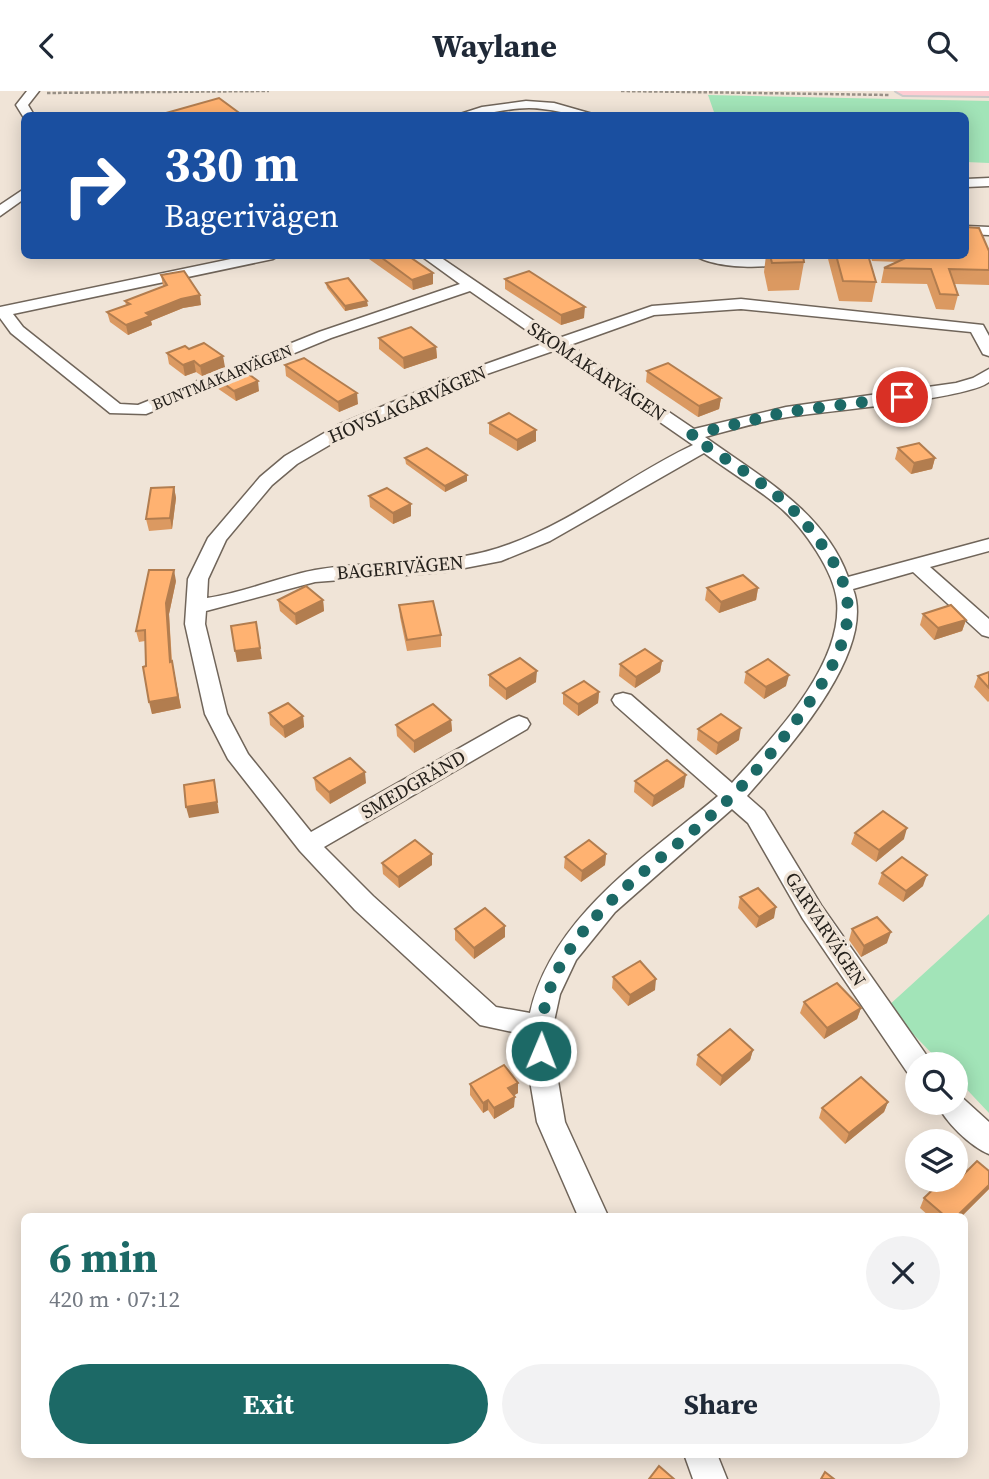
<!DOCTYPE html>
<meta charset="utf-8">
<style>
:root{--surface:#fff;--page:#f2f2f3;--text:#1f2937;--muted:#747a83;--accent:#1c6966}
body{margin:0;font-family:"Source Serif 4",serif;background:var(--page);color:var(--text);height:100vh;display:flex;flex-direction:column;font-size:26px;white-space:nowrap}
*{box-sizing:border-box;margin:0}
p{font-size:23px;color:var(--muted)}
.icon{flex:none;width:38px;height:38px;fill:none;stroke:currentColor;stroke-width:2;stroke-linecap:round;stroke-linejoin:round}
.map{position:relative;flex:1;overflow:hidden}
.panel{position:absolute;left:21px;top:1122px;width:947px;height:245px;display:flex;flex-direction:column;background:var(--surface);border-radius:10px;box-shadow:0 4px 18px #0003}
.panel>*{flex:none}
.hud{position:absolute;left:21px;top:21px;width:948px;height:147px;border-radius:10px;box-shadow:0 4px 18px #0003;background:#1a4fa0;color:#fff;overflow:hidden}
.controls{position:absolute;left:905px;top:961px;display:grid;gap:14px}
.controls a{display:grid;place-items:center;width:63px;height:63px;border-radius:50%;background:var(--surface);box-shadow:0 4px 18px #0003;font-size:35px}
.pin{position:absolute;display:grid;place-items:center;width:60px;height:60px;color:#fff;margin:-30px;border:4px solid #fff;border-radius:50%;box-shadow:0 2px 7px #0007}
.me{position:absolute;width:77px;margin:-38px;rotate:1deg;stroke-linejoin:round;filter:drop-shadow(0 0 5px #0008)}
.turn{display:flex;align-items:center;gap:24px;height:147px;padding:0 28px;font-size:32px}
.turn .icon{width:91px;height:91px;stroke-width:2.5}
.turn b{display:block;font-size:49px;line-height:60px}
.round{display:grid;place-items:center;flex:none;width:74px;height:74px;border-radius:37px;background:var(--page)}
.overview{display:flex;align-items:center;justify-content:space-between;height:119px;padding:0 28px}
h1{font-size:42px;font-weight:700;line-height:52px;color:var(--accent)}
.primary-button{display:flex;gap:14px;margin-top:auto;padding:14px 28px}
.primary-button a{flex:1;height:80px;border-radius:42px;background:var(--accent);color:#fff;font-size:28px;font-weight:700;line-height:80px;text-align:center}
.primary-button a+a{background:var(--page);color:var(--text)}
header{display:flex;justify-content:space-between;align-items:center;height:91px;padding:0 28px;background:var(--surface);font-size:32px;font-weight:700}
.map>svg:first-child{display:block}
.green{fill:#a2e4b8}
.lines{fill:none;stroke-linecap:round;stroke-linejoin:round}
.minor-casing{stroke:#70655a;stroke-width:3}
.major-casing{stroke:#cbcac9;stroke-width:4}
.path{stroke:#989086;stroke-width:2.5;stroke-dasharray:3.5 2;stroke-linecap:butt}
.minor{fill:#fff;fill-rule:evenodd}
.major{fill:#fecdd3;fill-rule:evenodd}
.wall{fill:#db9961}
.shaded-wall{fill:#b27d4f}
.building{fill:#ffb271;stroke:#b27d4f;stroke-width:2}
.route{stroke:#1c6966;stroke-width:12;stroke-dasharray:0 21.6}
.labels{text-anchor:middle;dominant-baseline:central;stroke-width:7;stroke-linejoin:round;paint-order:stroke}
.far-street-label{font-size:16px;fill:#25211c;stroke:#f0e4d7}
.street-label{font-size:19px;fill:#25211c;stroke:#f0e4d7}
</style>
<header><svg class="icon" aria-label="back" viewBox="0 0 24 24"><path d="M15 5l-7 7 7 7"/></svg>Waylane<svg class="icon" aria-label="search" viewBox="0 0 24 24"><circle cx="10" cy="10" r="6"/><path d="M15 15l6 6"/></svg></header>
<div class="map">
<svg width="989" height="1388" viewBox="0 0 989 1388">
<rect width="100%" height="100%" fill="#f0e4d7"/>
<g class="green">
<polygon points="708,4 989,10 989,72 966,71 966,24 715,24"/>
<polygon points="989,823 989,1022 956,987 956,973 942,973 887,916"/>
</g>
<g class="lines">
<defs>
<g id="minor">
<polygon points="27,0 39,0 28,14 34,24 24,24 24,27 16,14"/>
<path d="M526,10L554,12L596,24C574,26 552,17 529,17C505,17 481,26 457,24L482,16Z"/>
<polygon points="989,87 989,95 966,96 966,88"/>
<polygon points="24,98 24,108 0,125 0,114"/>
<polygon points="966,135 989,136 989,144 966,143"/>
<path d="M250,164H280L273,168L13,223L23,236L120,313L138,314L319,241L460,193L420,164H437L559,247L652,215L741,208L983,234L989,245V265L983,263L971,241L741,218L654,224L570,254L694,338L786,316L956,292L973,287L989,278V291C968,308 825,320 788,326C760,330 732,339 705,346C759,385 824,420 848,486L989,448V460L930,476L989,528V546L982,544L913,481L853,498C877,561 786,660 747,705L764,720L821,814L927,965L931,973H917V985L907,981L803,828L748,732L732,718L615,821L576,869L560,903L553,935L557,984L565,1031L608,1125H578L537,1031L529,984L527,944L480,934L355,819L300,760L228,668L205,623L185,533L188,488L208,447L260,386L285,365L338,334L472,278L545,252L470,200L331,247L146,323L110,322L11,242L0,227V216ZM556,259L693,354C631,383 576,429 510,453C448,477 380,467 315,479C278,486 244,502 207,507L208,488L226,449L272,394L297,373L350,342L484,284ZM704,362C730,381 759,398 783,419C804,438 834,480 837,510C843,575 772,647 732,692L631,604L623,602L615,604L612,609L615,614L718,705C646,766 552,825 530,922L496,916L373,805L324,756L527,638L530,633L527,628L519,625L511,628L311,741L248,663L227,623L205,533L206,520L315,491L444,481L501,470L550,450Z"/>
<path d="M695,164H791V167C778,181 710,177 695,164Z"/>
<path d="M956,1001L989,1031V1063C971,1056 944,1030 937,1012H956Z"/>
<polygon points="684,1363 717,1363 727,1388 693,1388"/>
</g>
<polygon id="major" points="896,0 989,0 989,5 903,4"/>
</defs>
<use href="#minor" class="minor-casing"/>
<use href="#major" class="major-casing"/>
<g class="path">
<polyline points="621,0 890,4"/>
<polyline points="47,2 269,0"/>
</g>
<use href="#minor" class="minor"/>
<use href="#major" class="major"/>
</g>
<g class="wall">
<polygon points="989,160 989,194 955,193 958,204 954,219 936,218 927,193 881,192 884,177 898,171 872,170 870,164 908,164 907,167 909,166 908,164 966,164"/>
<polygon points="368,164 407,164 433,193 413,199 369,168"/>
<polygon points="766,164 803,164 804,171 799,199 768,200 764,181"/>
<polygon points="827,164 868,164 876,191 872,211 839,210"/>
<polygon points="161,184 201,214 183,217 151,230 152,234 128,244 110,231 107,221 126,214 125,210 163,195"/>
<polygon points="505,188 584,227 561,234 505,198"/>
<polygon points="326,192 368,215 345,220 327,197"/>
<polygon points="379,247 436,256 437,267 404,278 379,258"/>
<polygon points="189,258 225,276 202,285 196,281 185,285 169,273 167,262"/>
<polygon points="285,274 358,313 339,321 286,285"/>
<polygon points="647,280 721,307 719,318 698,326 646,291"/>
<polygon points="215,286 259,300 236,310 217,297"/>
<polygon points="489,332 536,350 517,360 489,343"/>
<polygon points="898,357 935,367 932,378 911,383 895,368"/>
<polygon points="405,367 467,390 445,401 406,373"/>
<polygon points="174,396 176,407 172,438 149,440 146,428"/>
<polygon points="369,405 411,413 411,425 393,433 370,416"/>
<polygon points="176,490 169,523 172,570 181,617 152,623 146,575 145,550 139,551 136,540"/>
<polygon points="707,497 758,497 756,509 719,522 705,509"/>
<polygon points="278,509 323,509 324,520 296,534 280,520"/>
<polygon points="399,514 441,544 441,556 407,560 400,526"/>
<polygon points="923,523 966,529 962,540 934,549 920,534"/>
<polygon points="662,570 660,581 635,597 619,585 620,573"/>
<polygon points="746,581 786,595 764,608 744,592"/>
<polygon points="989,581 989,610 988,611 974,596 978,585"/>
<polygon points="489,584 536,591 506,609 489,595"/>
<polygon points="599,601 598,612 578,625 563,613 563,602"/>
<polygon points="269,622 303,625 304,636 285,647 270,634"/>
<polygon points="451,629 452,640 414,662 397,645 396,634"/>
<polygon points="698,638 739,649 716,664 697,649"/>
<polygon points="314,687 366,692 330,713 316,699"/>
<polygon points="635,690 684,696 652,716 634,701"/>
<polygon points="855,742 904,748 876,771 851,753"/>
<polygon points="432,763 432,774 399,797 383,783 382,772"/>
<polygon points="606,763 605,774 581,791 564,777 565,766"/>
<polygon points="882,782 923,795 903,811 878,793"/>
<polygon points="740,806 774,827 756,837 738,817"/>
<polygon points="455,838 505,846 474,868 455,849"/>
<polygon points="852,838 887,852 861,866 849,849"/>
<polygon points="613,886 655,899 628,915 612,897"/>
<polygon points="804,911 861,917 857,928 824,948 800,922"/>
<polygon points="753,959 750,969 720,995 696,974 698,964"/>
<polygon points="518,992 518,1002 514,1004 514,1016 494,1028 488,1019 483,1022 470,1004 470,993"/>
<polygon points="888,1011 884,1021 845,1053 819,1027 822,1017"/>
<polygon points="989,1098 962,1125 929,1125 920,1117 924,1107"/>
</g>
<g class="shaded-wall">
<polygon points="433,182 433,193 413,199 412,189"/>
<polygon points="200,204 201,214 183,217 151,230 152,234 128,244 126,234 146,222 181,208"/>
<polygon points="367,210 368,215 345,220 345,215"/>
<polygon points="585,216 584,227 561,234 561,224"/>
<polygon points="436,256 437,267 404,278 403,267"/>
<polygon points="223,265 225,276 202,285 200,275"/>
<polygon points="194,270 196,281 185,285 183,274"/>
<polygon points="258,290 259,300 236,310 234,300"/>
<polygon points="357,302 358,313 339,321 338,311"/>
<polygon points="721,307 719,318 698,326 699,315"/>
<polygon points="536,339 536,350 517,360 517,349"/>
<polygon points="935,367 932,378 911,383 914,372"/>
<polygon points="467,384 467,390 445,401 445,395"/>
<polygon points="174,396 176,407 172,438 170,427"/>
<polygon points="411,413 411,425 393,433 393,422"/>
<polygon points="174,479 176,490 169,523 172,582 170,571 166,512"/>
<polygon points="758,497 756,509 719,522 721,511"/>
<polygon points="323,509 324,520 296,534 295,523"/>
<polygon points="966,529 962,540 934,549 938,537"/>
<polygon points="256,531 262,568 237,571 235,560"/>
<polygon points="172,570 181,617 152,623 149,611"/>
<polygon points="662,570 660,581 635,597 636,586"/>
<polygon points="537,580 536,591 506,609 506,598"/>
<polygon points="789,584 786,595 764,608 766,596"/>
<polygon points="599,601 598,612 578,625 578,613"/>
<polygon points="303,625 304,636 285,647 283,636"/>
<polygon points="451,629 452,640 414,662 414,650"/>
<polygon points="741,637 739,649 716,664 718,652"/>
<polygon points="365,681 366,692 330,713 329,701"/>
<polygon points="686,684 684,696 652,716 654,705"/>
<polygon points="214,689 219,722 189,727 186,716"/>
<polygon points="907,737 904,748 876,771 879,759"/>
<polygon points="432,763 432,774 399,797 398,786"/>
<polygon points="606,763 605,774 581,791 582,780"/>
<polygon points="927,784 923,795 903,811 906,800"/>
<polygon points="776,816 774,827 756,837 759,826"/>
<polygon points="505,835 505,846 474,868 474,857"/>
<polygon points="891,841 887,852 861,866 864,855"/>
<polygon points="656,888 655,899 628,915 630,904"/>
<polygon points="861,917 857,928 824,948 827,937"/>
<polygon points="753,959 750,969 720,995 722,985"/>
<polygon points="518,992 518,1002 508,1008 508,997"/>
<polygon points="515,1006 514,1016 494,1028 494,1017"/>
<polygon points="488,1009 488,1019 483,1022 483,1012"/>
<polygon points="888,1011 884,1021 845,1053 849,1042"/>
<polygon points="989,1094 989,1098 962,1125 957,1125"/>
</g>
<g class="building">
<polygon points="219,7 242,24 159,24"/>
<polygon points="966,136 979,137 989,160 989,179 949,178 958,204 940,203 931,178 884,177 912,164 966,164"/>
<polygon points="378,164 407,164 433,182 412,189"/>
<polygon points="770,164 803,164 804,171 772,172"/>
<polygon points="836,164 868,164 876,191 843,190"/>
<polygon points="184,180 200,204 181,208 146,222 150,225 126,234 107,221 130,213 125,210 167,194 161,184"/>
<polygon points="529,180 585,216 561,224 505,188"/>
<polygon points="348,187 367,210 345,215 326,192"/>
<polygon points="411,236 436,256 403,267 379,247"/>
<polygon points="204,252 223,265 200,275 194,270 183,274 167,262 185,255 189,258"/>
<polygon points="304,267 357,302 338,311 285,274"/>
<polygon points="668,272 721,307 699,315 647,280"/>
<polygon points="239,276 258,290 234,300 215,286"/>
<polygon points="509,322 536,339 517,349 489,332"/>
<polygon points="919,352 935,367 914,372 898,357"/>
<polygon points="427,357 467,384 445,395 405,367"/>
<polygon points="174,396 170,427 146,428 151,397"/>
<polygon points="387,397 411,413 393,422 369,405"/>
<polygon points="149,479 174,479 166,512 170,571 172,570 178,606 149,611 143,576 146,575 145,539 136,540"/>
<polygon points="743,484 758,497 721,511 707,497"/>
<polygon points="306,495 323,509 295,523 278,509"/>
<polygon points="433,510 441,544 407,549 399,514"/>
<polygon points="951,514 966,529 938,537 923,523"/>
<polygon points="256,531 260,557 235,560 231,535"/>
<polygon points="645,558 662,570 636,586 620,573"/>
<polygon points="520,567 537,580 506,598 489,584"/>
<polygon points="768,568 789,584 766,596 746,581"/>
<polygon points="989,581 989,597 978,585"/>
<polygon points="584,590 599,601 578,613 563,602"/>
<polygon points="288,612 303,625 283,636 269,622"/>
<polygon points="433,613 451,629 414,650 396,634"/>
<polygon points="721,623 741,637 718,652 698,638"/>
<polygon points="350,667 365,681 329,701 314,687"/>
<polygon points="667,669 686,684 654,705 635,690"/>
<polygon points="214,689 217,711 186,716 184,694"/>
<polygon points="883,720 907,737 879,759 855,742"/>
<polygon points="415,749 432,763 398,786 382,772"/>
<polygon points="589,749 606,763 582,780 565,766"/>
<polygon points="902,766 927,784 906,800 882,782"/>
<polygon points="758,797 776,816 759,826 740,806"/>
<polygon points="485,817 505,835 474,857 455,838"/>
<polygon points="877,826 891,841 864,855 852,838"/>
<polygon points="640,870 656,888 630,904 613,886"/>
<polygon points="837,892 861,917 827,937 804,911"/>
<polygon points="730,938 753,959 722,985 698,964"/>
<polygon points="504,974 518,992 508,997 515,1006 494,1017 488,1009 483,1012 470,993"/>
<polygon points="861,986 888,1011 849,1042 822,1017"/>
<polygon points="977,1070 989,1080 989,1094 957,1125 945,1125 924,1107 944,1088 956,1088 956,1081 961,1086"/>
<polygon points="659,1375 674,1388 649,1388"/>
<polygon points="825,1381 834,1388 821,1388"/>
</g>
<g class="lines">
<path class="route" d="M541,960C535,838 659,778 733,704C763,674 789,641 813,606C832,579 852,542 847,508C844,481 821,451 804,431C774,395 728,372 691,344L786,321L902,306"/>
</g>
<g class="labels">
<g class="far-street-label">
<text transform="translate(222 286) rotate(-22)">BUNTMAKARVÄGEN</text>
</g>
<g class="street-label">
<text transform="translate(597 280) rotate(34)">SKOMAKARVÄGEN</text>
<text transform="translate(407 313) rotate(-23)">HOVSLAGARVÄGEN</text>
<text transform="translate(400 476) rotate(-5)">BAGERIVÄGEN</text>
<text transform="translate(413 693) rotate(-30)">SMEDGRÄND</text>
<text transform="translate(826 838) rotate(57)">GARVARVÄGEN</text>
</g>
</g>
</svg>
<div class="controls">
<a><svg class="icon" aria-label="search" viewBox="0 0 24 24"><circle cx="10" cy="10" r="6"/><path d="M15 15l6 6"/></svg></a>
<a><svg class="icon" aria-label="layers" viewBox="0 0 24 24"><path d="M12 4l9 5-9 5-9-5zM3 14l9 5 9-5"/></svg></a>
</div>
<div class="pin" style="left:902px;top:306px;background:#d93025"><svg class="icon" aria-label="arrive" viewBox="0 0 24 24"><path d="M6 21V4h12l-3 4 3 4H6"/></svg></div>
<svg class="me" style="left:541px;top:960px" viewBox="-20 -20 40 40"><circle r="17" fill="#1c6966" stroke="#fff" stroke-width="3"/><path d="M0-11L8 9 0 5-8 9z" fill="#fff"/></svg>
<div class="hud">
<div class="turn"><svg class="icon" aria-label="right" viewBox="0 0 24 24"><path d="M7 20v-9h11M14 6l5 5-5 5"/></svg><div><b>330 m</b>Bagerivägen</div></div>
</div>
<section class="panel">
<div class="overview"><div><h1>6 min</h1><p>420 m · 07:12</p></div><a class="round"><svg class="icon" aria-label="close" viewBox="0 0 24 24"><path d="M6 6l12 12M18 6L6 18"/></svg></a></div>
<div class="primary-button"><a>Exit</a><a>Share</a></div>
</section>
</div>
